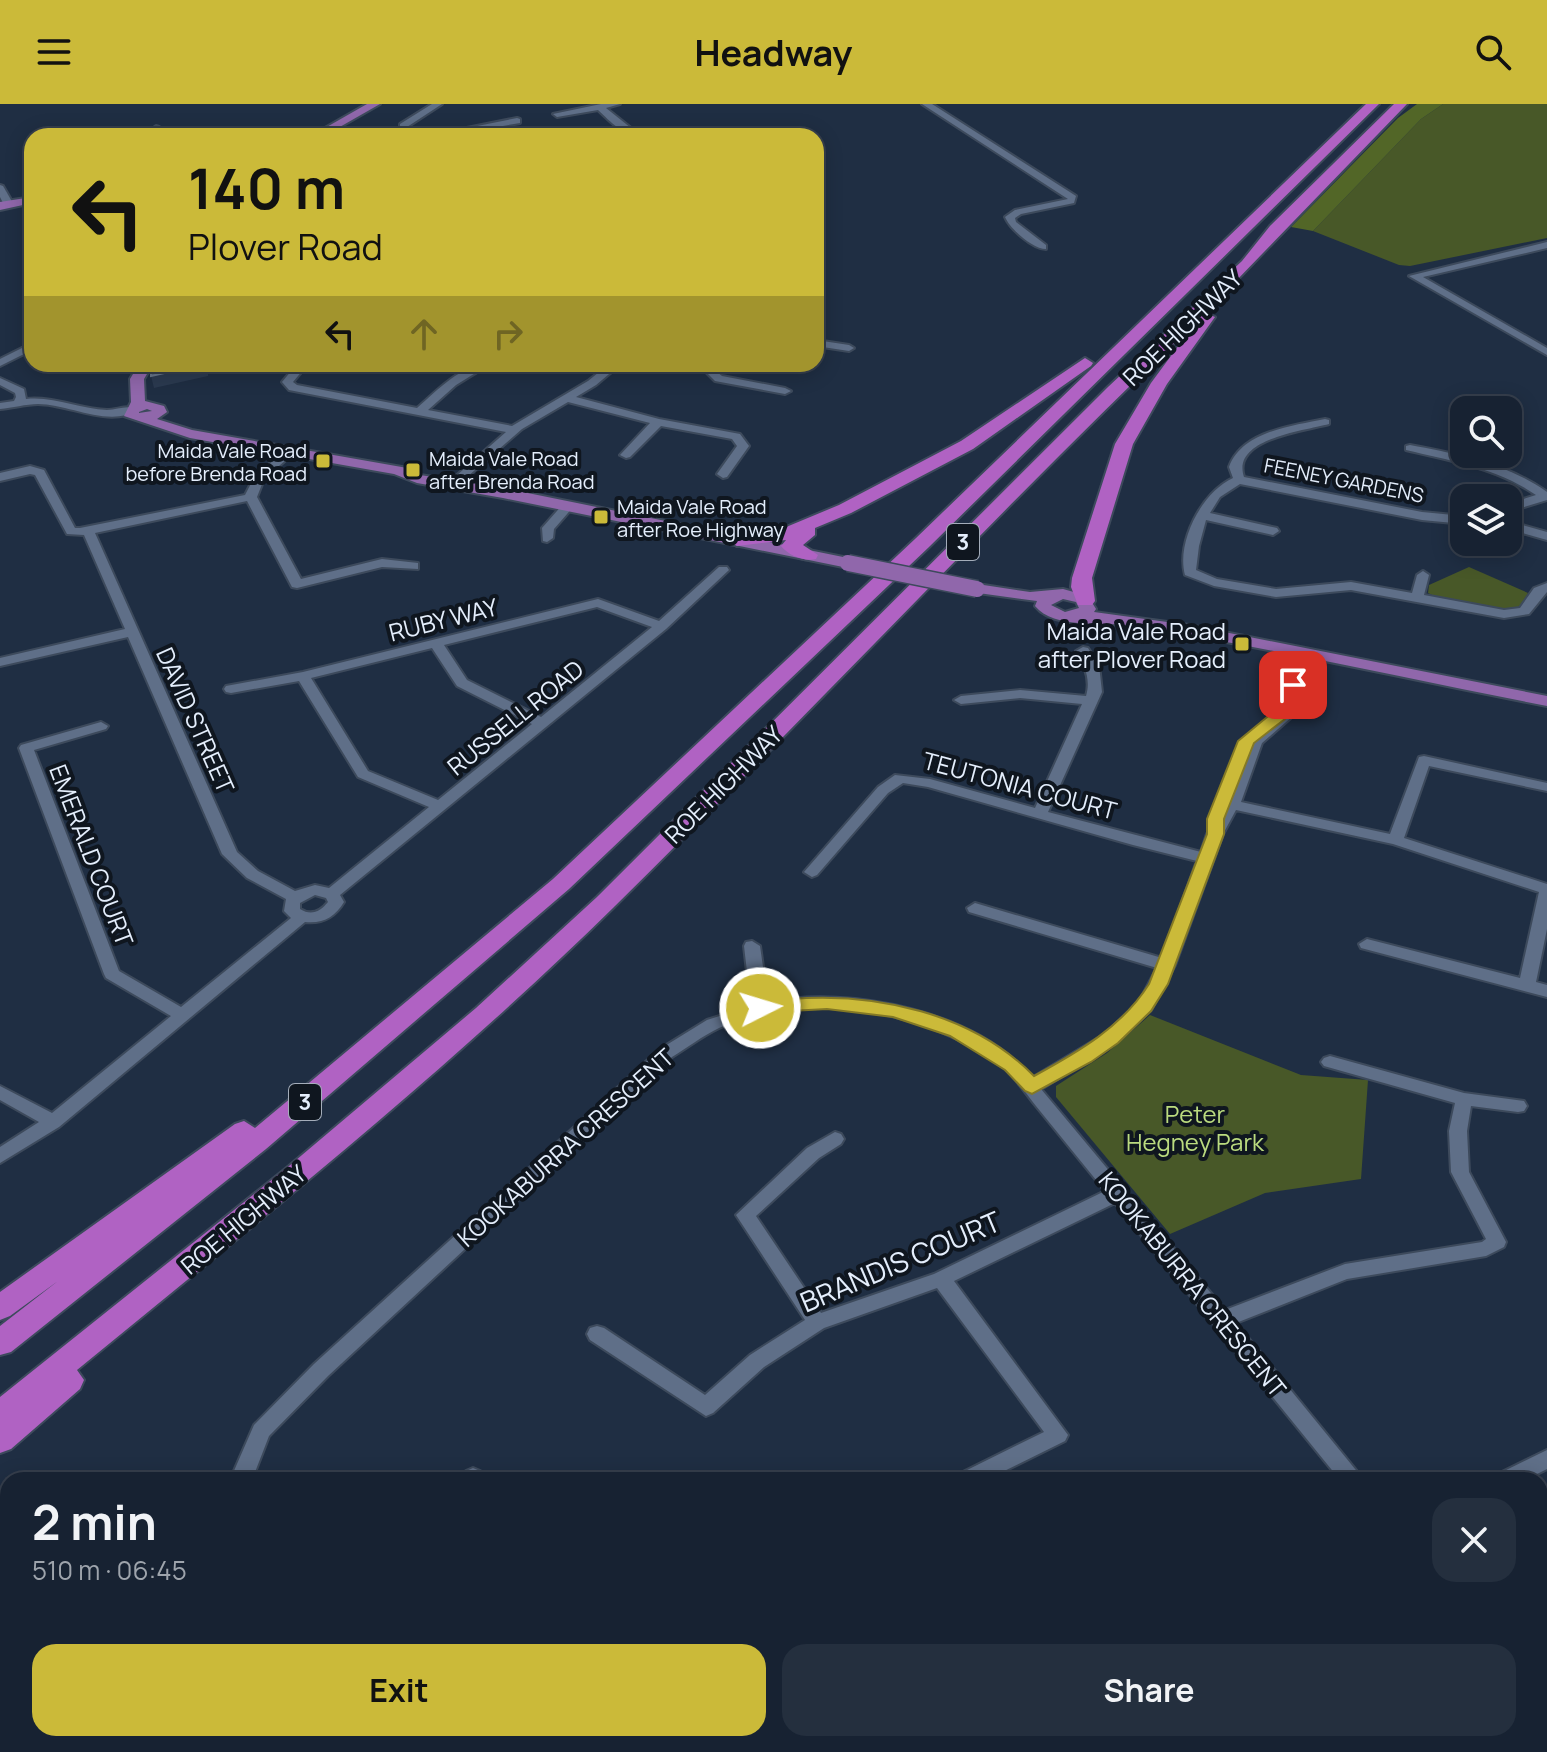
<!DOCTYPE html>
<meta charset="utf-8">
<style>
:root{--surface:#172232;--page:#242f3e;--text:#f1f3f6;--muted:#9ea4ac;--line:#363f4d;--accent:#cbba39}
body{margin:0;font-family:Manrope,sans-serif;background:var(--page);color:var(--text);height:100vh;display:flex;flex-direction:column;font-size:30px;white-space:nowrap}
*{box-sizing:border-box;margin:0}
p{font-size:26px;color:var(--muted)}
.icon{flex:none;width:44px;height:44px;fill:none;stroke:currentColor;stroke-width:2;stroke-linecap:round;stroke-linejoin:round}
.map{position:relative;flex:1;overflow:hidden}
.drawer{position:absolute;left:0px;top:1368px;width:1548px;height:280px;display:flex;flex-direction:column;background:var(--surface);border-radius:24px 24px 0 0;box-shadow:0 4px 20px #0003,0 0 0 2px var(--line)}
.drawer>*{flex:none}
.hud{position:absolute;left:24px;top:24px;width:800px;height:244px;border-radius:24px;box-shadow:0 4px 20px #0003,0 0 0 2px var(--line);background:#cbba39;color:#111;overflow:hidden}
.controls{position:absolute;left:1450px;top:292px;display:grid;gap:16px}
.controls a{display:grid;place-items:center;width:72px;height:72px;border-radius:16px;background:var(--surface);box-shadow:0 4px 20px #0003,0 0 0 2px var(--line);font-size:40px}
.pin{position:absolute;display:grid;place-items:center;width:68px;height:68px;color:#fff;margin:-34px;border-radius:16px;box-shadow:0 4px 12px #0006}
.me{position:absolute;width:88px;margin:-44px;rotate:85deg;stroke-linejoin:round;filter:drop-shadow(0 0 6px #0008)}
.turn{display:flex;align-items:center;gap:28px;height:168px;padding:0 32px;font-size:36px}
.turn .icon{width:104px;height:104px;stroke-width:2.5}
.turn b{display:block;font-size:56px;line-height:68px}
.lanes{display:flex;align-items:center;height:76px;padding:0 32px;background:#0003;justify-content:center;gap:40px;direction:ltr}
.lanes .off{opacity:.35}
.round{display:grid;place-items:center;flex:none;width:84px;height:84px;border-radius:24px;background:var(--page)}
.head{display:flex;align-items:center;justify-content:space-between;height:136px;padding:0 32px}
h1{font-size:48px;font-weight:700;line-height:60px}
.primary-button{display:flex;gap:16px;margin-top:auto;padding:16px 32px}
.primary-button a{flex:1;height:92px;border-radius:24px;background:var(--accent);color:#111;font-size:32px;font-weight:700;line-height:92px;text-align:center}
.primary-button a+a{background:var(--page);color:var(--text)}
header{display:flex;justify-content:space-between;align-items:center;height:104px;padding:0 32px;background:var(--accent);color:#111;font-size:36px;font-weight:700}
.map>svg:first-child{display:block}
.green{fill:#485828}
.forest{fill:#526627}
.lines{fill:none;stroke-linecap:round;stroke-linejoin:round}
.minor-casing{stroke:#3d4a5c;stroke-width:4}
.major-casing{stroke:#3d4a5c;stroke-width:4}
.highway-casing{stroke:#3d4a5c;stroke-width:4}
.minor{fill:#5f6f88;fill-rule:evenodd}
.major{fill:#9067ab;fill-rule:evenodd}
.highway{fill:#b062c3;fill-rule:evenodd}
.major-bridge-casing{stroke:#3d4a5c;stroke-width:19;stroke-linecap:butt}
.major-bridge{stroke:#9067ab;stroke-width:16}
.shaded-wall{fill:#2b3a50}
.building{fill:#515f75;stroke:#68768a;stroke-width:2}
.route{fill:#cbba39;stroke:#847925;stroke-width:2}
.poi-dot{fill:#cbba39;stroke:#0f161f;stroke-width:3}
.labels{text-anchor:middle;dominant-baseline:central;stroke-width:8;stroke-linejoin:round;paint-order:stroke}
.far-poi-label{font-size:20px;fill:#e4eefc;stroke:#0f161f;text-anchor:start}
.far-street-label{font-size:20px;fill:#e4eefc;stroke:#0f161f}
.shield{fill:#0f161f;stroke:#a4adba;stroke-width:2}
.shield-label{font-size:22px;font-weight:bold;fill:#e4eefc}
.street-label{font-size:24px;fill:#e4eefc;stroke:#0f161f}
.poi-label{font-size:24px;fill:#e4eefc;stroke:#0f161f;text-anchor:end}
.park-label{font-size:24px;fill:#bbdb7f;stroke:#0f161f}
.near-street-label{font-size:28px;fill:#e4eefc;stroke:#0f161f}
</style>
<header><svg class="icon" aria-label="menu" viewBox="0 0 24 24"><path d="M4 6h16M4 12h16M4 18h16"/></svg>Headway<svg class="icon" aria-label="search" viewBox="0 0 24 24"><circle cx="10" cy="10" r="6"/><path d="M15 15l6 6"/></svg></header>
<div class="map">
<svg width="1547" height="1648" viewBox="0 0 1547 1648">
<rect width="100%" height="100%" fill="#1f2e43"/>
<g class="green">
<polygon points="1443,0 1547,0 1547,134 1410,162 1399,161 1313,127 1421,15"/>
<path d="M1469,463L1528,489L1519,506C1497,508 1447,500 1428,489L1429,481Z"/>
<polygon points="1150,911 1301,971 1368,976 1361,1075 1265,1089 1170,1130 1056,993 1056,982 1107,949"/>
</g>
<polygon class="forest" points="1417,0 1443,0 1421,15 1313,127 1291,123 1398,14"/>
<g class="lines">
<defs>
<g id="minor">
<polygon points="432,0 442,0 407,23 413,32 404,32 400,28 400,20"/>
<path d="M601,0H620L606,4L641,32C623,32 611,18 598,6L557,13L553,10Z"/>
<path d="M922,0H932L1076,92L1074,99L1021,110L1015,114L1016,118L1046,141V145C1033,145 1010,125 1005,113L1015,106L1068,95Z"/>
<polygon points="517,14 520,15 520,19 446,32 427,32"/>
<polygon points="156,22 159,23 164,32 156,32 152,25"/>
<polygon points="0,81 3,82 14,101 12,103 4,101 0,93"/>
<polygon points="1547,138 1547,144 1423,173 1547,244 1547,251 1409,172"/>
<polygon points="816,236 849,241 854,244 849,247 816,242"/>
<polygon points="32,239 32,246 0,262 0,255"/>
<path d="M297,260H308L293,278L297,281L417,304C438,286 461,260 490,260L456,281L428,306L512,322L588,277L609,260H621L596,281L576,293L659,315L740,330L749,342L727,373L723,374L717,370L737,342L732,335L661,322L630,353L626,354L620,351L650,319L568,298L522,325L452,386L446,382L448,379L506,328L289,286L282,278Z"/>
<polygon points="706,260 716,260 717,268 722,272 785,284 791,287 785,290 715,277 707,269"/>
<path d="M0,274L24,285L26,295C54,292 80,305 107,306C118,306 128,300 138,306C109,324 69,300 38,300C26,300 12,304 0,305V299L14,297L16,293L15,289L0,281Z"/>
<path d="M1325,315L1329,316V320C1303,327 1231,335 1244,373L1422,408L1464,412V420L1422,416L1240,380L1220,393L1210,409L1277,424L1279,427L1273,431L1206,416L1199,442L1196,466L1217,475L1276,485L1351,478L1412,489L1417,471L1423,467L1429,471L1424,491L1504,506L1520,504L1534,484L1547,479V488L1529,510L1504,514L1351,486L1276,493L1214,482L1185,471C1176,438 1202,388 1233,374L1229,363C1242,327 1292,322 1325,315Z"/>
<path d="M1410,341C1458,350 1506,359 1547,388V396L1508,408V400L1536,391C1497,364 1452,357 1406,346V342Z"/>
<path d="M289,345L295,348L264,375L257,393L301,475L382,455L418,459V465L382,463L297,484L292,483L247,397L95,429L237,748L258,767L295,787L315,781L329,784L429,703L358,673L299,577L231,589L226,588L224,585L226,582L303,568L598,495L659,517L719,463H727L729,466L666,525L340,791L344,798C335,813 323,820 305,818L59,1023L0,1059V1043L39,1018L0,996V982L52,1009L171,912L106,874L104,870L19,644L21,641L101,618L108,622L106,625L34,646L119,867L181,903L291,814L284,807L286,795L247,774L222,750L128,533L0,562V554L125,525L84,431L67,430L35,371L30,370L0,377V369L30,362L44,366L75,424H80L245,391L256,370ZM597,503L652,523L541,613L467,576L444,541ZM432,544L457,582L532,620L438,696L368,667L311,574ZM315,791L326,794L328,798C320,808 311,812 300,805V799Z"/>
<polygon points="568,398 574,402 554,425 553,434 547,438 543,437 542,424 564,399"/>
<polygon points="1508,417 1547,428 1547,436 1508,425"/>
<path d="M1083,543L1088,544L1099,561L1102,588L1048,708L1201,748L1207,730L1223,703L1217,699L1219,696L1227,695L1248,639L1255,629L1281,609L1305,550L1312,546L1319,550L1294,611L1262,639L1241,698L1390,730L1419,653L1424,652L1547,679V687L1429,662L1404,734L1547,780V825L1536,878L1547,881V893L1361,844L1359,840L1367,835L1520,874L1539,788L1393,740L1236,706L1223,730L1175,861L1151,906L1117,938L1041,985L1225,1206L1345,1160L1482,1138L1486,1135L1451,1068L1449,1027L1455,999L1324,962L1321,958L1324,954L1330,952L1464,989L1524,997L1527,1002L1524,1007L1518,1008L1471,1002L1467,1027L1469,1068L1506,1138L1504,1143L1486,1152L1347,1175L1236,1219L1364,1376H1340L1115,1099L954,1177L1068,1331L1065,1337L986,1376H955L959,1370L1044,1328L937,1184L824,1224L764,1263L713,1309L706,1312L590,1236L587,1230L590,1224L597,1222L604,1224L705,1291L750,1251L805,1216L736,1111L807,1044L835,1028L841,1030L844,1035L841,1040L819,1054L756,1112L821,1209L934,1170L1105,1087C1082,1059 1059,1030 1036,1002C1026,990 1016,974 1004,964C928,905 808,885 719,924C702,932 687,944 672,953L328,1272L269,1332L252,1376H230L254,1321L314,1260L660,945L707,916L751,902L744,842L746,838L752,837L760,842L768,898C851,882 977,907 1032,974L1105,930L1139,898L1157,864L969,808L967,804L975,799L1162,854L1197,757L1133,741L928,683L903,679L888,689L817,771L812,773L804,768L878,683L895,671L930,675L1035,704L1082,600L1020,594L961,600L954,596L961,592L1020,586L1086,592C1091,576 1085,561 1076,547Z"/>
<polygon points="1547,1346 1547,1365 1525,1376 1494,1376 1498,1370"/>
<polygon points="473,1364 480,1367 485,1376 463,1376 466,1367"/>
<polygon points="277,1640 301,1640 303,1648 279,1648"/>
<polygon points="315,1640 353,1640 349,1648 311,1648"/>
<polygon points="953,1640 990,1640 986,1648 949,1648"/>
<polygon points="1232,1640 1257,1640 1261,1648 1236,1648"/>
</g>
<g id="major">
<polygon points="367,0 380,0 324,32 311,32"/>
<polygon points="32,93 32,99 0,106 0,98"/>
<path d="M139,260H153L144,275L145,297L164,302L167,308L157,315L192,326L413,365L418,366L420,371L503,384L848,454L856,459L848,464L503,394L417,379L394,370L190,334L124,312L131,298L130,275ZM147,305L152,307L139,309V308Z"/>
<path d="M977,480L1030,488L1063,485L1088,492L1096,505L1094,508L1189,521L1547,592V602C1409,575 1272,544 1133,522C1104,517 1054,526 1035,502L1037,497L971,488V482ZM1063,495L1076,498L1079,504L1065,508L1051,501Z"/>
</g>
<g id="highway">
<polygon points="1366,0 1379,0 929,443 569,785 266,1045 11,1248 0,1251 0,1222 58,1177 10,1212 0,1216 0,1188 235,1020 244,1017 255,1024 553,775 915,435"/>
<path d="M1394,0H1407L1205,209L1215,213L1167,280L1133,340L1092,474L1095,497L1092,501H1078L1071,483L1072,474L1115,340L1151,279L1196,218C997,408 810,610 614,803C445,969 260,1116 77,1266L84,1276L80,1285L11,1345L0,1349V1293L289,1062L476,904L597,793L1108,283L1242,157L1270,122Z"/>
<path d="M1085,254L1093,259L1091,262L973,345L851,409L815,424V431L803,441L818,451L816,455C804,458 788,451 781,442L786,436L737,442L728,436L737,430L779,426L839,401L961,337Z"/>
</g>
</defs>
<use href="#minor" class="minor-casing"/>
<use href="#major" class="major-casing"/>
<use href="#highway" class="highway-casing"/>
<use href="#minor" class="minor"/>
<use href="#major" class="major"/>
<use href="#highway" class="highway"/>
<defs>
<polyline id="major-bridge" points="848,459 977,485"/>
</defs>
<use href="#major-bridge" class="major-bridge-casing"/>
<use href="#major-bridge" class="major-bridge"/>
</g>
<polygon class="shaded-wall" points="205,260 208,260 208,272 154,284 151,272"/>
<polygon class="building" points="153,260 205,260 151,272 151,262"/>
<path class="route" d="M1293,576L1300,581L1285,615L1254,639L1224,715V730L1168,880L1151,907L1118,939L1091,958L1032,990L1025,987L1005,966L950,932L893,913L827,905L753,909L750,904C758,894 778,896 790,895C876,888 972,909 1034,972C1078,948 1122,923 1149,880L1207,730V715L1238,637L1272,609L1285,581Z"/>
<g class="poi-dot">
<rect x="315" y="349" width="16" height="16" rx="4"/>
<rect x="405" y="358" width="16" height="16" rx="4"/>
<rect x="593" y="405" width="16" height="16" rx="4"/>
<rect x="1234" y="532" width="16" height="16" rx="4"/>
</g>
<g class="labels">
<g class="far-poi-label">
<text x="307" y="346" text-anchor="end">Maida Vale Road<tspan x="307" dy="23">before Brenda Road</tspan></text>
<text x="429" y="354">Maida Vale Road<tspan x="429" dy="23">after Brenda Road</tspan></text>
<text x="617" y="402">Maida Vale Road<tspan x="617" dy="23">after Roe Highway</tspan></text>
</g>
<g class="far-street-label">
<text transform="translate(1344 376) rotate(11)">FEENEY GARDENS</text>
</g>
<g class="shield">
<rect x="947" y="420" width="32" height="36" rx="6"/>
<rect x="289" y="980" width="32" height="36" rx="6"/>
</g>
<g class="shield-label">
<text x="963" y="438">3</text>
<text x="305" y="998">3</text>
</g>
<g class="street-label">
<text transform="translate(1182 223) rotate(-44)">ROE HIGHWAY</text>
<text transform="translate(443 515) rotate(-14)">RUBY WAY</text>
<text transform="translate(515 613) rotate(-39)">RUSSELL ROAD</text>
<text transform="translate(196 616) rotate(66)">DAVID STREET</text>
<text transform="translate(723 680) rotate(-45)">ROE HIGHWAY</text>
<text transform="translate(1020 681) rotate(15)">TEUTONIA COURT</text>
<text transform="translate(92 751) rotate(69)">EMERALD COURT</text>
<text transform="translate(565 1043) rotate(-42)">KOOKABURRA CRESCENT</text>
<text transform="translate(243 1115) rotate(-40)">ROE HIGHWAY</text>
<text transform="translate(1193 1180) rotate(51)">KOOKABURRA CRESCENT</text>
</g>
<g class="poi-label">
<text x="1226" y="526">Maida Vale Road<tspan x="1226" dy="28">after Plover Road</tspan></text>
</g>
<g class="park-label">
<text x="1195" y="1009">Peter<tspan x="1195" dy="28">Hegney Park</tspan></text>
</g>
<g class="near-street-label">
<text transform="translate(900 1157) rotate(-23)">BRANDIS COURT</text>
</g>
</g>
</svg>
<div class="controls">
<a><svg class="icon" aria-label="search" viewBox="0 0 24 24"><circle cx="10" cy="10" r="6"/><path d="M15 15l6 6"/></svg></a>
<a><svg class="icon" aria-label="layers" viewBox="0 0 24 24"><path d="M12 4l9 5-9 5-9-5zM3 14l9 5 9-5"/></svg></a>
</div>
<div class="pin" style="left:1293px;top:581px;background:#d93025"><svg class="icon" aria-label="arrive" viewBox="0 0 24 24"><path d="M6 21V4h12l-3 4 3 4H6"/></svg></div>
<svg class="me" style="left:760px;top:904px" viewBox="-20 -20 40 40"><circle r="17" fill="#cbba39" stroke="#fff" stroke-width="3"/><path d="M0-11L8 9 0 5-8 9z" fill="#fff"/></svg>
<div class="hud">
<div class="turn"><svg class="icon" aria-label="left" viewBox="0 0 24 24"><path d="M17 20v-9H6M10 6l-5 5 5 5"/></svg><div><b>140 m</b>Plover Road</div></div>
<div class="lanes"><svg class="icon" aria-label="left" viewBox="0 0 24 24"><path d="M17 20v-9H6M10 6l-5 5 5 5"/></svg><svg class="icon off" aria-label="ahead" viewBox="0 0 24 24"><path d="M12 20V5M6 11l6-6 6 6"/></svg><svg class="icon off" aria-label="right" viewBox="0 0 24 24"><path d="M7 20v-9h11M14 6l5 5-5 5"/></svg></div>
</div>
<section class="drawer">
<div class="head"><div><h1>2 min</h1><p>510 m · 06:45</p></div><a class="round"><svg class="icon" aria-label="close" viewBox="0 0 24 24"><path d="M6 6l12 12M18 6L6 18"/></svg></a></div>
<div class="primary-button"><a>Exit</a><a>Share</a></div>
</section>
</div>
